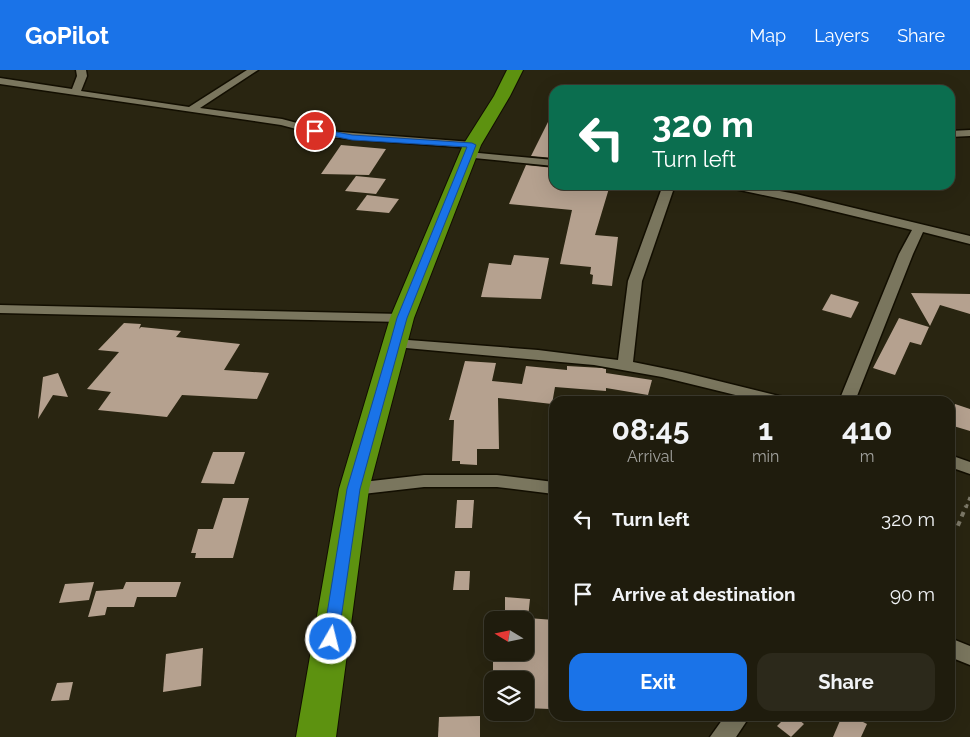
<!DOCTYPE html>
<style>
:root{--surface:#1f1c0d;--page:#2c291b;--text:#f1f3f6;--muted:#a1a19d;--line:#3c3a2e;--accent:#1a73e8}
body{margin:0;font-family:Raleway,sans-serif;background:var(--page);color:var(--text);height:100vh;display:flex;flex-direction:column;font-size:19px;white-space:nowrap}
*{box-sizing:border-box;margin:0}
p{font-size:16px;color:var(--muted)}
.icon{flex:none;width:28px;height:28px;fill:none;stroke:currentColor;stroke-width:2;stroke-linecap:round;stroke-linejoin:round}
.map{position:relative;flex:1;overflow:hidden}
.drawer{position:absolute;left:549px;top:326px;width:406px;height:325px;display:flex;flex-direction:column;background:var(--surface);border-radius:15px;box-shadow:0 5px 20px #0002,0 0 0 1px var(--line)}
.drawer>*{flex:none}
.guide{position:absolute;left:549px;top:15px;width:406px;height:105px;border-radius:15px;box-shadow:0 5px 20px #0002,0 0 0 1px var(--line);background:#0b6e4f;color:#fff;overflow:hidden}
.needle{width:32px;rotate:280deg}
.tools{position:absolute;left:484px;top:541px;display:grid;gap:10px}
.tools a{display:grid;place-items:center;width:50px;height:50px;border-radius:10px;background:var(--surface);box-shadow:0 5px 20px #0002,0 0 0 1px var(--line);font-size:25px}
.pin{position:absolute;display:grid;place-items:center;width:42px;height:42px;color:#fff;margin:-21px;border:2px solid #fff;border-radius:50%;box-shadow:0 1px 5px #0007}
.me{position:absolute;width:55px;margin:-28px;rotate:8deg;stroke-linejoin:round;filter:drop-shadow(0 0 4px #0008)}
.turn{display:flex;align-items:center;gap:18px;height:105px;padding:0 20px;font-size:22px}
.turn .icon{width:65px;height:65px;stroke-width:2.5}
.turn b{display:block;font-size:35px;line-height:42px}
.eta{display:flex;justify-content:space-evenly;align-items:center;height:85px;text-align:center}
.eta b{font-size:30px;font-weight:700;line-height:35px}
.action{display:flex;gap:10px;margin-top:auto;padding:10px 20px}
.action a{flex:1;height:58px;border-radius:15px;background:var(--accent);color:#fff;font-size:20px;font-weight:700;line-height:58px;text-align:center}
.action a+a{background:var(--page);color:var(--text)}
ul{padding:0;list-style:none}
li{display:flex;align-items:center;gap:15px;height:75px;padding:0 20px}
li div{flex:1}
li b{display:block;font-size:19px}
li em{font-style:normal}
header{display:flex;align-items:center;gap:30px;box-sizing:border-box;height:70px;padding:0 25px;background:var(--accent);color:#fff}
header strong{font-size:24px}
nav{display:flex;gap:28px;margin-inline-start:auto;font-size:18px}
.map>svg:first-child{display:block}
.building{fill:#b5a18f}
.lines{fill:none;stroke-linecap:round;stroke-linejoin:round}
.street-casing{stroke:#120e00;stroke-width:3}
.highway-casing{stroke:#120e00;stroke-width:2}
.path-far1{stroke:#7d7968;stroke-width:3;stroke-dasharray:4 4;stroke-linecap:butt}
.path{stroke:#7d7968;stroke-width:4;stroke-dasharray:5 5;stroke-linecap:butt}
.street{fill:#7a765e;fill-rule:evenodd}
.highway{fill:#5d9210;fill-rule:evenodd}
.route{fill:#1a73e8;stroke:#114b97}
</style>
<header>
<strong>GoPilot</strong>
<nav><a>Map</a><a>Layers</a><a>Share</a></nav>
</header>
<div class="map">
<svg width="970" height="667" viewBox="0 0 970 667">
<rect width="100%" height="100%" fill="#292511"/>
<g class="building">
<polygon points="554,40 554,88 531,86"/>
<polygon points="341,75 386,79 369,105 321,104"/>
<polygon points="526,95 554,98 554,115 610,115 595,165 618,167 612,216 592,214 593,205 590,204 591,197 560,194 572,140 509,134"/>
<polygon points="356,106 386,109 376,124 345,121"/>
<polygon points="367,125 399,129 389,143 356,140"/>
<polygon points="514,185 549,188 541,229 481,227 489,193 511,195"/>
<polygon points="911,223 970,224 970,244 940,235 930,256"/>
<polygon points="831,224 859,232 851,248 822,240"/>
<polygon points="899,248 929,257 921,275 910,272 895,305 873,298"/>
<polygon points="124,253 141,254 139,259 141,257 181,261 176,267 240,274 224,300 269,303 257,329 182,325 167,347 98,340 111,322 87,319 119,282 98,280"/>
<polygon points="465,291 496,293 492,311 522,314 526,296 567,300 567,296 602,298 606,299 606,303 652,310 648,325 606,318 606,321 555,317 552,334 498,328 499,379 477,379 477,395 460,394 460,391 452,391 454,350 449,350"/>
<polygon points="58,303 68,327 53,325 38,349 43,307"/>
<polygon points="955,334 970,339 970,361 950,355"/>
<polygon points="213,382 245,382 234,414 201,413"/>
<polygon points="223,428 249,428 233,488 195,488 196,483 191,483 198,459 213,459"/>
<polygon points="457,430 474,430 472,458 455,458"/>
<polygon points="455,501 470,501 469,520 453,520"/>
<polygon points="94,512 89,530 59,533 65,514"/>
<polygon points="126,512 181,512 176,527 137,527 134,537 107,537 105,545 88,547 96,521 123,519"/>
<polygon points="505,527 530,529 528,548 554,550 554,584 548,584 550,639 525,638 524,609 493,609 493,592 504,592 504,582 525,582 525,550 505,550"/>
<polygon points="203,578 201,616 163,622 166,584"/>
<polygon points="73,612 69,630 51,631 57,613"/>
<polygon points="480,646 480,667 438,667 439,647"/>
<polygon points="787,646 794,646 804,654 791,667 777,656"/>
<polygon points="842,646 851,646 867,654 861,667 833,667"/>
</g>
<g class="lines">
<defs>
<g id="street">
<polygon points="76,0 86,0 87,6 81,21 189,37 247,0 258,0 200,38 282,49 327,61 472,72 477,75 472,78 327,67 281,55 0,14 0,8 72,19 77,6"/>
<polygon points="970,60 970,66 950,67 950,61"/>
<polygon points="468,82 554,90 554,96 464,87 463,85 464,83"/>
<polygon points="663,115 675,115 642,211 633,292 682,302 779,326 785,327 787,331 760,331 662,307 594,295 395,277 390,276 388,273 390,270 395,269 538,280 618,290 628,211"/>
<polygon points="724,115 748,115 796,124 970,166 970,174 923,162 913,184 855,331 839,331 899,184 912,160 796,132 730,118"/>
<polygon points="0,235 402,244 407,245 409,248 407,251 402,252 0,243"/>
<polygon points="950,385 970,392 970,404 950,397"/>
<polygon points="424,405 497,405 554,412 554,424 497,417 424,417 354,425 348,423 345,419 348,415 354,413"/>
<polygon points="950,568 970,576 970,595 950,587"/>
<polygon points="725,646 750,646 736,667 710,667"/>
</g>
<polygon id="highway" points="507,0 523,0 510,26 481,75 414,248 369,419 336,667 296,667 339,419 390,248 463,75 494,26"/>
</defs>
<use href="#street" class="street-casing"/>
<use href="#highway" class="highway-casing"/>
<polyline class="path-far1" points="966,438 970,427"/>
<polyline class="path" points="950,461 957,458 966,436"/>
<use href="#street" class="street"/>
<use href="#highway" class="highway"/>
</g>
<polygon class="route" points="315,58 352,65 472,73 476,75 407,248 400,273 360,419 338,569 336,573 331,575 325,573 323,569 347,419 390,273 397,248 467,77 352,70 313,62 312,61"/>
</svg>
<div class="tools">
<a><svg class="needle" viewBox="-14 -14 28 28"><path d="M0-13l5 13h-10z" fill="#e53935"/><path d="M0 13l5-13h-10z" fill="#a1a19d"/></svg></a>
<a><svg class="icon" aria-label="layers" viewBox="0 0 24 24"><path d="M12 4l9 5-9 5-9-5zM3 14l9 5 9-5"/></svg></a>
</div>
<div class="pin" style="left:315px;top:61px;background:#d93025"><svg class="icon" aria-label="arrive" viewBox="0 0 24 24"><path d="M6 21V4h12l-3 4 3 4H6"/></svg></div>
<svg class="me" style="left:331px;top:569px" viewBox="-20 -20 40 40"><circle r="17" fill="#1a73e8" stroke="#fff" stroke-width="3"/><path d="M0-11L8 9 0 5-8 9z" fill="#fff"/></svg>
<div class="guide">
<div class="turn"><svg class="icon" aria-label="left" viewBox="0 0 24 24"><path d="M17 20v-9H6M10 6l-5 5 5 5"/></svg><div><b>320 m</b>Turn left</div></div>
</div>
<section class="drawer">
<div class="eta">
<div><b>08:45</b><p>Arrival</p></div>
<div><b>1</b><p>min</p></div>
<div><b>410</b><p>m</p></div>
</div>
<ul>
<li><svg class="icon" aria-label="left" viewBox="0 0 24 24"><path d="M17 20v-9H6M10 6l-5 5 5 5"/></svg><div><b>Turn left</b></div><em>320 m</em></li>
<li><svg class="icon" aria-label="arrive" viewBox="0 0 24 24"><path d="M6 21V4h12l-3 4 3 4H6"/></svg><div><b>Arrive at destination</b></div><em>90 m</em></li>
</ul>
<div class="action"><a>Exit</a><a>Share</a></div>
</section>
</div>
